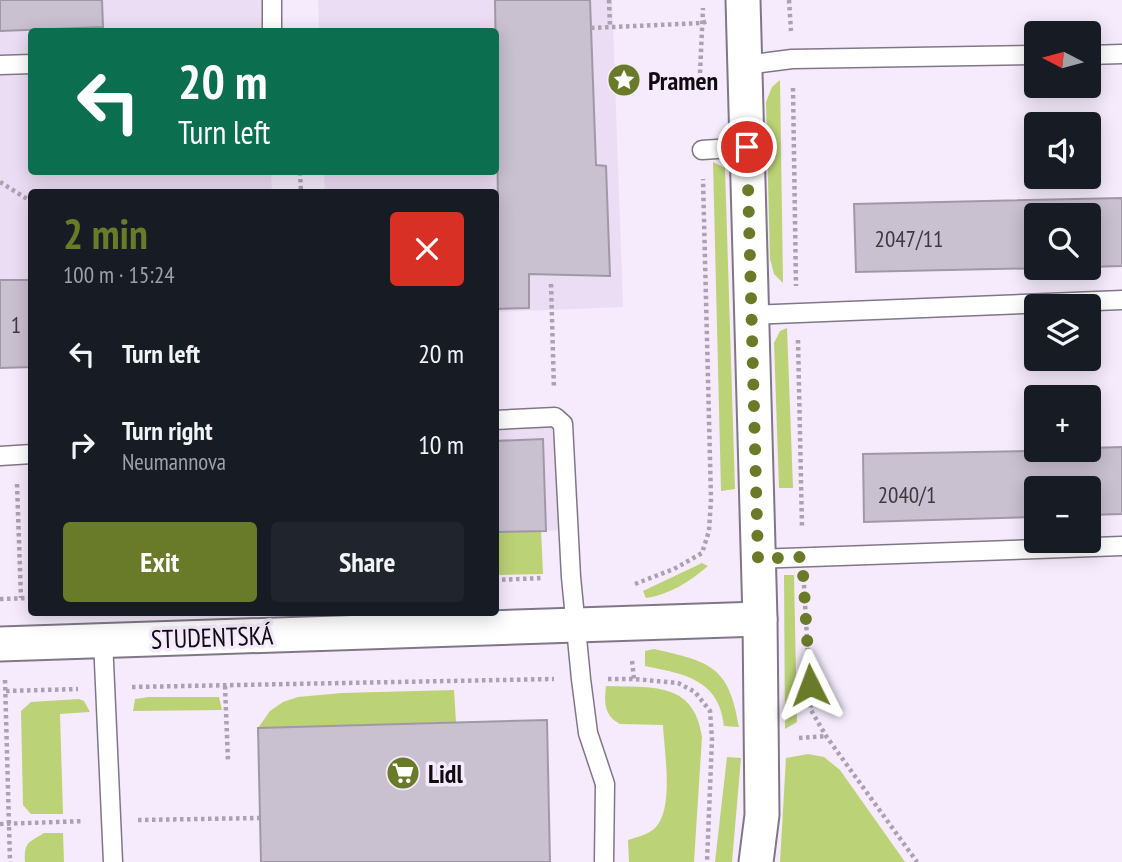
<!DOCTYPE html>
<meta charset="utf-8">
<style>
:root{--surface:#171b24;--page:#20242c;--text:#f1f3f6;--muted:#9ea1a6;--accent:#697a29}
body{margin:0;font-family:"PT Sans Narrow",sans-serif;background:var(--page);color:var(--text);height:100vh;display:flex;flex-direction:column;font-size:26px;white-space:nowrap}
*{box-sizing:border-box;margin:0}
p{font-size:23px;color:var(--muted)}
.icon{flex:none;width:38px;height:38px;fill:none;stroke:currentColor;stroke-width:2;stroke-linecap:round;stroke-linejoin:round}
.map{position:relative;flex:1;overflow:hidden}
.panel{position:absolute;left:28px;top:189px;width:471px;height:427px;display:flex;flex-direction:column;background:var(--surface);border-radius:7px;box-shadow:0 4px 18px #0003}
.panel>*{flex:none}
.hud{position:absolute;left:28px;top:28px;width:471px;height:147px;border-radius:7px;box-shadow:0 4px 18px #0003;background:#0b6e4f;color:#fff;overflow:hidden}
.needle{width:46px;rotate:276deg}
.controls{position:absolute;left:1024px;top:21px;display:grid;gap:14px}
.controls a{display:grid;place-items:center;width:77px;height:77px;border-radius:7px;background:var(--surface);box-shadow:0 4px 18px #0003;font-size:35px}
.pin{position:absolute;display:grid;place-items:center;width:60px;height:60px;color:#fff;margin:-30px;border:4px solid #fff;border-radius:50%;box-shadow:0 2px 7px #0007}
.me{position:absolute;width:77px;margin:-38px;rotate:357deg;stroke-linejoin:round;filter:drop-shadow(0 0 5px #0008)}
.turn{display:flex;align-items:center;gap:24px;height:147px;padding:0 35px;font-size:32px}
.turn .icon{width:91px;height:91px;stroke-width:2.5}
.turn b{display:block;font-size:49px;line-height:60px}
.round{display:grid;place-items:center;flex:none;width:74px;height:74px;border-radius:7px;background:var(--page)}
.head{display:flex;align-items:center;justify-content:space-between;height:119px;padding:0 35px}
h1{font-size:42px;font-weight:700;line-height:52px;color:var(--accent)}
.action{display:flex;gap:14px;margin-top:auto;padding:14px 35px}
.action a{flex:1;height:80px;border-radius:7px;background:var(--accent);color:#fff;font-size:28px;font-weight:700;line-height:80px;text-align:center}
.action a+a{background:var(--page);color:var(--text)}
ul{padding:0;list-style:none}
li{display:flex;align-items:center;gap:21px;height:91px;padding:0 35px}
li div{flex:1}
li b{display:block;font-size:26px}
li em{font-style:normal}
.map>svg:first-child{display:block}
.built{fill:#ebddf3}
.green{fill:#bcd276}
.building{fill:#c9c0d0;stroke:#a198a7;stroke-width:2}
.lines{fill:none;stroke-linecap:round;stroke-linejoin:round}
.lane-casing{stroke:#807786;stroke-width:21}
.street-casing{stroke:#807786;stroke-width:37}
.path{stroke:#aaa2b0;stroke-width:4.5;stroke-dasharray:3.5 3.5;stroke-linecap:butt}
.lane{stroke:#fff;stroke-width:18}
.street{stroke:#fff;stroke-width:33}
.route{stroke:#697a29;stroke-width:12;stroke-dasharray:0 21.6}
.labels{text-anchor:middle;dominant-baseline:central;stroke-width:7;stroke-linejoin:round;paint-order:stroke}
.number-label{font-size:23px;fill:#3e3841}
.poi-label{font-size:26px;font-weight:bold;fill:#0f0b11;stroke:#f5ebfc;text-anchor:start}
.street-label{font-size:26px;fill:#0f0b11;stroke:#f5ebfc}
</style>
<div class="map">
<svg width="1122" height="862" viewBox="0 0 1122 862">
<rect width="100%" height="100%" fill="#f5ebfc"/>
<g class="built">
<polygon points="0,0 264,0 265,31 32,32 32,172 271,172 272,192 32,192 31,365 0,366"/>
<polygon points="318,0 612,0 623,307 495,312 495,192 325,192 324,172 495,172 495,32 319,31"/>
<polygon points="563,424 568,530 495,532 495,425"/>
</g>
<g class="green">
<polygon points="780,80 783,283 774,274 770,259 766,102 772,87"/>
<polygon points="713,162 725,168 735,489 721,491"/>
<polygon points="787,328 793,488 779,488 774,343 780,331"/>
<polygon points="541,530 543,574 495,575 495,532"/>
<path d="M702,563L708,566C689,582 671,594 646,598L643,591Z"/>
<polygon points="784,575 794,575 797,722 785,729"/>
<path d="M654,649C711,662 729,666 739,727L724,726C719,679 684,674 645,666V651Z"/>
<path d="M606,686C650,688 694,680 702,737L694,862H629L628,840C637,837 647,835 654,829C675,811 664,750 663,725L620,724C604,716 604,702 606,686Z"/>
<polygon points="454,690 456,722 258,728 270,711 283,702 298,697 342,693"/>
<polygon points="149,697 219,697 222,710 133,711 135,699"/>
<polygon points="79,699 84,701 90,712 60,714 63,814 31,814 23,805 21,711 31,702"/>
<polygon points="808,754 824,757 840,770 905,862 780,862 786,758"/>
<polygon points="727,757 741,758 732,862 715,862"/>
<path d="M44,833H63L64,862H25C24,842 28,843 44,833Z"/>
</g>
<g class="building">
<polygon points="0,0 102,0 103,27 0,31"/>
<polygon points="495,0 590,0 596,165 606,166 610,276 529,274 529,308 495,309 495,202 498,202"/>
<polygon points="1122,198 1122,266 1088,267 1088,215 1036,215 1036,268 1046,268 856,272 854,204"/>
<polygon points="0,280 32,280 32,367 0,368"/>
<polygon points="543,439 546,531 495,532 495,441"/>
<polygon points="1122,447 1122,514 1088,515 1088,488 1036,488 1036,517 864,522 863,454 1088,450 1088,448"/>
<polygon points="547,720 550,862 261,862 258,728"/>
</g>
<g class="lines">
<defs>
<g id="lane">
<polyline points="272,0 272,32"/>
<polyline points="1088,55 1122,54"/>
<polyline points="0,65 32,64"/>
<polyline points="745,65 792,59 1036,55"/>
<polyline points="702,150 747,147"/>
<polyline points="752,315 1122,300"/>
<polyline points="495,420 555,417 563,424 571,577 581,679 588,733 605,784 604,862"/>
<polyline points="0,456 32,454"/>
<polyline points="758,559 1122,546"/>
<polyline points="103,640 113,862"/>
</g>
<g id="street">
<polyline points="743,0 760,619 762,815 756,862"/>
<polyline points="0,644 760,619"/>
</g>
</defs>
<use href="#lane" class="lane-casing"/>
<use href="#street" class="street-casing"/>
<g class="path">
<polyline points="609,0 610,27"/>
<polyline points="789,0 791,31"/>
<polyline points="591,28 702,23 708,21"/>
<polyline points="700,73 703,8"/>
<polyline points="793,88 796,286"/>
<polyline points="300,172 301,192"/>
<polyline points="0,182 32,202"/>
<polyline points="551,284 554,389"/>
<polyline points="798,340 802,527"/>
<polyline points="17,484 21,598"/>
<polyline points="495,580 543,578"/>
<polyline points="635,584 674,569 702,553 709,531 711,499 703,179"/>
<polyline points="804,585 811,710 826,736 917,862"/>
<polyline points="0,599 32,598"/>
<polyline points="632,661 634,679"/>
<polyline points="608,679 634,679 678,683 695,692 710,711 712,739 707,862"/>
<polyline points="5,680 10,862"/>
<polyline points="225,686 228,761"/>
<polyline points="132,687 554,679"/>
<polyline points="6,691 78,689"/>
<polyline points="799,738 826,736"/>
<polyline points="138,820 260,818"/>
<polyline points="0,824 84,821"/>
</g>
<use href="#lane" class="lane"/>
<use href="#street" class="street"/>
</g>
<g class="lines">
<polyline class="route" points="747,147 758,559 802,557 810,685"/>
</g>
<defs>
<symbol id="sight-disc" viewBox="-11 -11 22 22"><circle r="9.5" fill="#697a29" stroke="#f5ebfc"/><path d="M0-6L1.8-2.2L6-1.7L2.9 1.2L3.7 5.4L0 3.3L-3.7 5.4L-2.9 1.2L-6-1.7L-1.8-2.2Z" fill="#fff"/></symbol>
<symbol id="supermarket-disc" viewBox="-11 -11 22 22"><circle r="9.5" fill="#697a29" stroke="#f5ebfc"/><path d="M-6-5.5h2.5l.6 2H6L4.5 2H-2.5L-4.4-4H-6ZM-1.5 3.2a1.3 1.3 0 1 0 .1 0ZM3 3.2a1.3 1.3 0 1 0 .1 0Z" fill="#fff"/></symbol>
</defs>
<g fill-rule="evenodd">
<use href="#sight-disc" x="605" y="61" width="38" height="38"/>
<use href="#supermarket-disc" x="384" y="754" width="38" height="38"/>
</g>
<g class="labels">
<g class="number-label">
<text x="909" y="238">2047/11</text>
<text x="16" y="324">1</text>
<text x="907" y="494">2040/1</text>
</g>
<g class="poi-label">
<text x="648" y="80">Pramen</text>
<text x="428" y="773">Lidl</text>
</g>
<g class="street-label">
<text transform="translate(212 637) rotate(-2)">STUDENTSKÁ</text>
</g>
</g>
</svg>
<div class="controls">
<a><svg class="needle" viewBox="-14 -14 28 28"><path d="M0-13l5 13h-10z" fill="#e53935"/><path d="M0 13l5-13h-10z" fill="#9ea1a6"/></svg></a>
<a><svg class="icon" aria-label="sound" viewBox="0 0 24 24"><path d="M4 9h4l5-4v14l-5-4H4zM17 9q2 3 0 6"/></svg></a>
<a><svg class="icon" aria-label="search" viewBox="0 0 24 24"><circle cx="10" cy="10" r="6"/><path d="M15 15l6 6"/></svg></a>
<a><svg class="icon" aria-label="layers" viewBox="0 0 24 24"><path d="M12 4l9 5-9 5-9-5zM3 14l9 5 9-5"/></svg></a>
<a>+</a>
<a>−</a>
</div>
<div class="pin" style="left:747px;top:147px;background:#d93025"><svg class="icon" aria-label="arrive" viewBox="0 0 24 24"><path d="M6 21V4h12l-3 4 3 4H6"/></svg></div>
<svg class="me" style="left:810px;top:685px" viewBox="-20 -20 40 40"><path d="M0-17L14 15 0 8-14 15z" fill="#697a29" stroke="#fff" stroke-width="4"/></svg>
<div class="hud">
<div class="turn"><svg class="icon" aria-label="left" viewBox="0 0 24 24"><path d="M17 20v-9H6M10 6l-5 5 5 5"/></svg><div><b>20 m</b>Turn left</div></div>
</div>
<section class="panel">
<div class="head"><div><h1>2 min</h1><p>100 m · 15:24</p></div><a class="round" style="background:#d93025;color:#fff"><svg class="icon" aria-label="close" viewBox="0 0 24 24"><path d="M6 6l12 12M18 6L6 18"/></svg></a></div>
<ul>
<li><svg class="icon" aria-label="left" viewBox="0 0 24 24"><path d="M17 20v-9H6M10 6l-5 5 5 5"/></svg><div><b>Turn left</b></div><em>20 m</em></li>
<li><svg class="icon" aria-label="right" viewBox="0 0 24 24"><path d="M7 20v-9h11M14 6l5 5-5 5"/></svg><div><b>Turn right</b><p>Neumannova</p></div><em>10 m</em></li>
</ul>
<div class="action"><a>Exit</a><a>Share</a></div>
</section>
</div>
